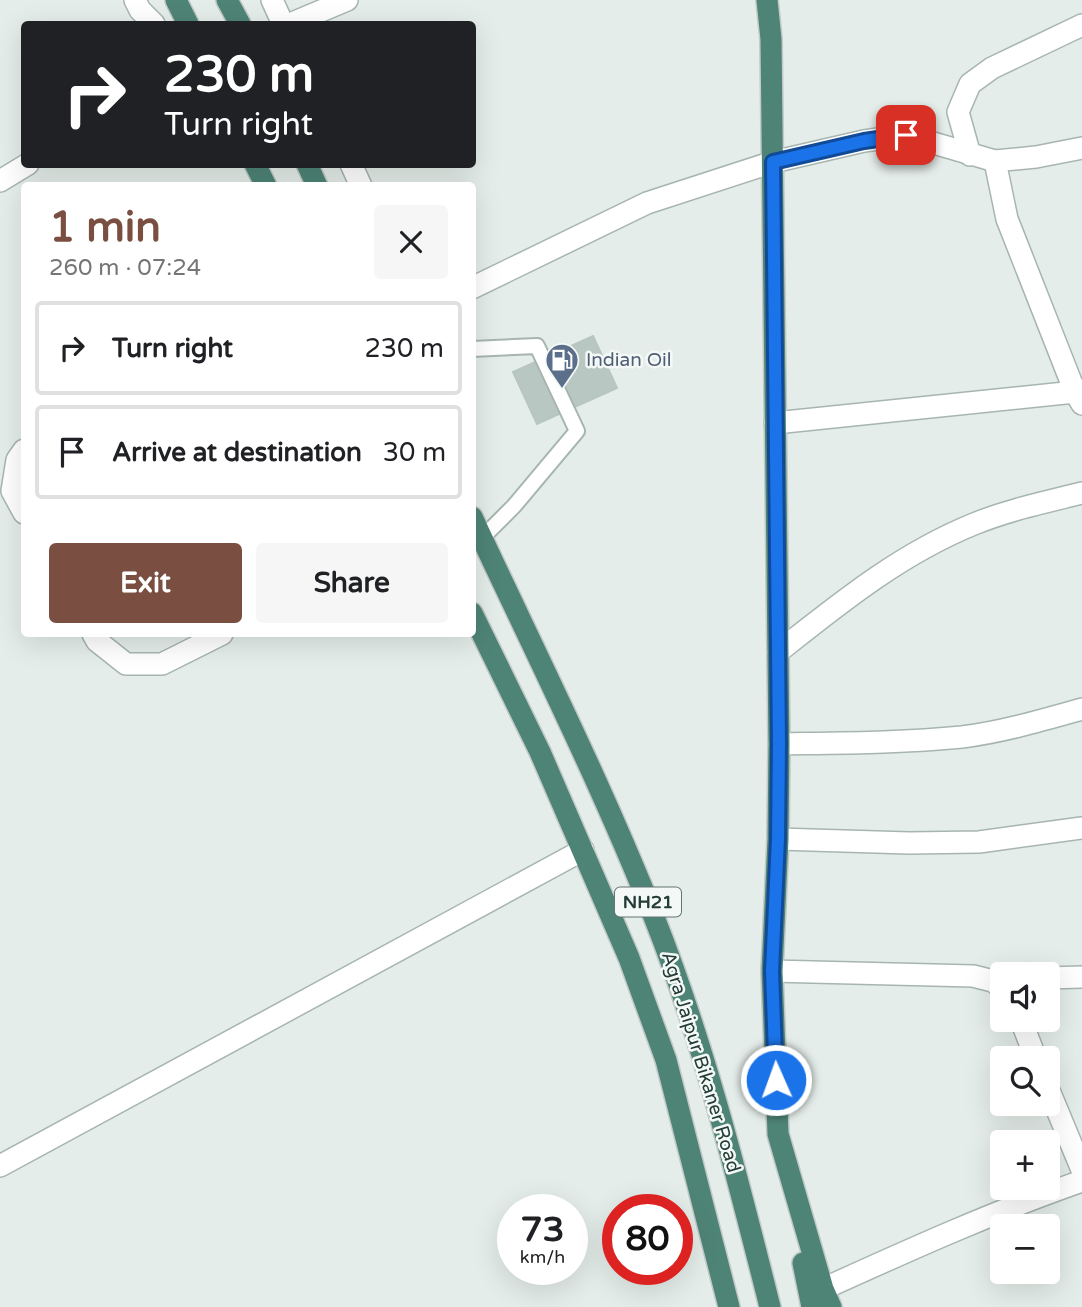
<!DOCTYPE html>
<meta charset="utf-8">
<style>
:root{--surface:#fff;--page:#f6f6f6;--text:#202124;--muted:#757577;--line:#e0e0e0;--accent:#7a4e41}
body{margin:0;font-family:"Varela Round",sans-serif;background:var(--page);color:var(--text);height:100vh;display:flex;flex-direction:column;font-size:26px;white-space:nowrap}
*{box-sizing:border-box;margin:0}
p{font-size:23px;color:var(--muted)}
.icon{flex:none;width:38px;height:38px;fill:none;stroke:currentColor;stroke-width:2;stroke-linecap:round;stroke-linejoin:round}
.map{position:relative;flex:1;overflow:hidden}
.details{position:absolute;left:21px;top:182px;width:455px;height:455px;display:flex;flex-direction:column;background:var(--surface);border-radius:7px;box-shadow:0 7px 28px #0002}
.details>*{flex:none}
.hud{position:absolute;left:21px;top:21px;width:455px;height:147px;border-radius:7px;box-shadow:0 7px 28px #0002;background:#202124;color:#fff;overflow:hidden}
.controls{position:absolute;left:990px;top:962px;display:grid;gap:14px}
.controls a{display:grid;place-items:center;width:70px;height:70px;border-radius:7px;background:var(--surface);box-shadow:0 7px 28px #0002;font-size:35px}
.speed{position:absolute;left:497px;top:1194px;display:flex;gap:14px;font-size:35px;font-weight:700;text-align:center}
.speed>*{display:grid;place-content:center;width:91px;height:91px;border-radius:50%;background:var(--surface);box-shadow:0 7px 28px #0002;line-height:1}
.speed small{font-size:18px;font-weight:400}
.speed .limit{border:10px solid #d22;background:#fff;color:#111}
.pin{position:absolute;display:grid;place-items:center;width:60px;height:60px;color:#fff;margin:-30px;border-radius:14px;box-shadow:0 4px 10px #0006}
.me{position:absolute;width:77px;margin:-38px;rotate:358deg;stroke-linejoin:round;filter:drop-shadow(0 0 5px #0008)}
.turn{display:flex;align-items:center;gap:24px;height:147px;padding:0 28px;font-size:32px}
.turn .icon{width:91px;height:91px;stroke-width:2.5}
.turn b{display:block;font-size:49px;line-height:60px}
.round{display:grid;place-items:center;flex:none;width:74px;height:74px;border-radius:7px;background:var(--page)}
.overview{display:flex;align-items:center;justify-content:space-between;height:119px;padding:0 28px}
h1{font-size:42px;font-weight:800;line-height:52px;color:var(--accent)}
.cta{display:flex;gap:14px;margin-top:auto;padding:14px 28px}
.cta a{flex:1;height:80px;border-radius:7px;background:var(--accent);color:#fff;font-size:28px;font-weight:800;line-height:80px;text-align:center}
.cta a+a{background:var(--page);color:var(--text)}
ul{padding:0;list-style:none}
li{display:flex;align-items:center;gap:21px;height:94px;margin:0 14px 10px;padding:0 14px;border:4px solid var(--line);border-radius:7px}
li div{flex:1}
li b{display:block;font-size:26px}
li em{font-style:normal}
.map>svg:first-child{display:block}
.building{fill:#b9c7c2;stroke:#b7c6bf;stroke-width:2}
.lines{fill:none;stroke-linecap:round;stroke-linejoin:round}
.service-casing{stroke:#a7b5b0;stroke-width:18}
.minor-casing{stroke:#a7b5b0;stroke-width:24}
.tertiary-casing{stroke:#a7b5b0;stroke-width:24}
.trunk-casing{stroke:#c2c9c7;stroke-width:24}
.service{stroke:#fff;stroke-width:14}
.minor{stroke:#fff;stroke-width:21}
.tertiary{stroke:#fff;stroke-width:21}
.trunk{stroke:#4e8476;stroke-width:21}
.route-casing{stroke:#114b97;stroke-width:18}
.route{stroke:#1a73e8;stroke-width:12}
.labels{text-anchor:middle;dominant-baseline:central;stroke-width:5;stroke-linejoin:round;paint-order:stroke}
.shield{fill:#f4f9f7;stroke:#627570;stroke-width:2}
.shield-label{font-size:18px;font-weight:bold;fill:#243d36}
.service-label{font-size:19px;fill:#4e5e75;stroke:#f4f9f7;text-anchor:start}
.street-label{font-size:19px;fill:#243d36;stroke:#f4f9f7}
</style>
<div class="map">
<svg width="1082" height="1307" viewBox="0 0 1082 1307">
<rect width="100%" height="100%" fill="#e4ede9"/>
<polygon class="building" points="593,336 617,388 537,424 513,372"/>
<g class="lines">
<defs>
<polyline id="service" points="472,349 537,346 577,431 514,506 482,538"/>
<g id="minor">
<polyline points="290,24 347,0"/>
<polyline points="1082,148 1036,157 995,161 1007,219 1075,392 1082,404"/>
<polyline points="970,155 958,112 970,84 992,68 1082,25"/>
<polyline points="0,181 28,164"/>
<polyline points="472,288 647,203 773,162 864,141 906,135 995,161"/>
<polyline points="775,423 1075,392 1082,390"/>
<polyline points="24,450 17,460 12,491 24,513"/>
<polyline points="93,634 97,641 126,664 162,664 222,634"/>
<path d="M778,652C840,603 900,554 974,524C1008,510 1046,502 1082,493"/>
<path d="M779,744C840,743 901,743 962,737C1002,732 1043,720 1082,709"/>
<polyline points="778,839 909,843 979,842 1082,828"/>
<polyline points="772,971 973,976 993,981 1003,989"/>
<polyline points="1048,978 1082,977"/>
<polyline points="1021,1020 1036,1059"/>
<polyline points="1048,1088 1082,1170"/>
<polyline points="0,1166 583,850"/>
<path d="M823,1289C909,1250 993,1212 1082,1181"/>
</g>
<g id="tertiary">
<polyline points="135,0 140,10 154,24"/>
<polyline points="272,0 283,24"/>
<polyline points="351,164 361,186"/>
</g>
<g id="trunk">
<polyline points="176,0 188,24"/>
<polyline points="227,0 240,24"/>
<polyline points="767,0 771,39 779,744 778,839 772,971 778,1134 823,1289 831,1307"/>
<polyline points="255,164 266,186"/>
<polyline points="307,164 317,186"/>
<path d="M472,517C534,650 600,781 654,917C704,1043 737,1176 770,1307"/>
<polyline points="472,613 540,752 629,958 666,1060 729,1307"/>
<polyline points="803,1263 812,1307"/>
</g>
</defs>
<use href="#service" class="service-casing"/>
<use href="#minor" class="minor-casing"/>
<use href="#tertiary" class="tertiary-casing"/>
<use href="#trunk" class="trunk-casing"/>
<use href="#service" class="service"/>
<use href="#minor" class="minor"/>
<use href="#tertiary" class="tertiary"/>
<use href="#trunk" class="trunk"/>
</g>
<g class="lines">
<defs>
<polyline id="route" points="776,1080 772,971 778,839 779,744 773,162 864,141 906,135"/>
</defs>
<use href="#route" class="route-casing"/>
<use href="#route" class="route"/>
</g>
<defs>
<symbol id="fuel-pin" viewBox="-11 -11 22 30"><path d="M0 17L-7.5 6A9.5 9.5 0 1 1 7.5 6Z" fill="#5c6f8a" stroke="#f4f9f7"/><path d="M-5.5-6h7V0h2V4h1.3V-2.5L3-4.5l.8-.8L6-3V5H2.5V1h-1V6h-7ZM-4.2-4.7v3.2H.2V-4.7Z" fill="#fff"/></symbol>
</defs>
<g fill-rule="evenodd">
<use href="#fuel-pin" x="543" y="341" width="38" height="52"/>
</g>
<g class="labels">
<rect class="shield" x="615" y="887.5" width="66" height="29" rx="5"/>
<g class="shield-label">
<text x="648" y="902">NH21</text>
</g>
<g class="service-label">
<text x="586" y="360">Indian Oil</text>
</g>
<g class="street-label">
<text transform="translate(701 1062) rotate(73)">Agra Jaipur Bikaner Road</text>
</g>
</g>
</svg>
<div class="controls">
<a><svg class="icon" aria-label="sound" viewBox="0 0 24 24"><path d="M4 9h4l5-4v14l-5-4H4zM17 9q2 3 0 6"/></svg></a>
<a><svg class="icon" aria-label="search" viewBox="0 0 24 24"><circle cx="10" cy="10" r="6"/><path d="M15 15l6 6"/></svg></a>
<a>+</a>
<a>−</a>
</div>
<div class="speed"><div>73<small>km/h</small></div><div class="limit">80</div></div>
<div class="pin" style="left:906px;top:135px;background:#d93025"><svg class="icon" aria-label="arrive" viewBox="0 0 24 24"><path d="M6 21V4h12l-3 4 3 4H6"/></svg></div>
<svg class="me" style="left:776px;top:1080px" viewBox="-20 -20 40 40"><circle r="17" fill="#1a73e8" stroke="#fff" stroke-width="3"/><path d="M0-11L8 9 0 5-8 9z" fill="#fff"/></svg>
<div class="hud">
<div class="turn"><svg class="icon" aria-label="right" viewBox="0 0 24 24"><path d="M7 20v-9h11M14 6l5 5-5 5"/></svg><div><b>230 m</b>Turn right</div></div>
</div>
<section class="details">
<div class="overview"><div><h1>1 min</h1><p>260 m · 07:24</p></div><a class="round"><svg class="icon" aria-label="close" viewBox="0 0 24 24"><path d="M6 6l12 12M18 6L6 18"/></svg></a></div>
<ul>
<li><svg class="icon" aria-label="right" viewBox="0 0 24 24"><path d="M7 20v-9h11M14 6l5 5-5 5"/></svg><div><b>Turn right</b></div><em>230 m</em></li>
<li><svg class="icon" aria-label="arrive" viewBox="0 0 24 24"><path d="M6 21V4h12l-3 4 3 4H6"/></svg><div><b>Arrive at destination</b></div><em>30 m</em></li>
</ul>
<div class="cta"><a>Exit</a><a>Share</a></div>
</section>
</div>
